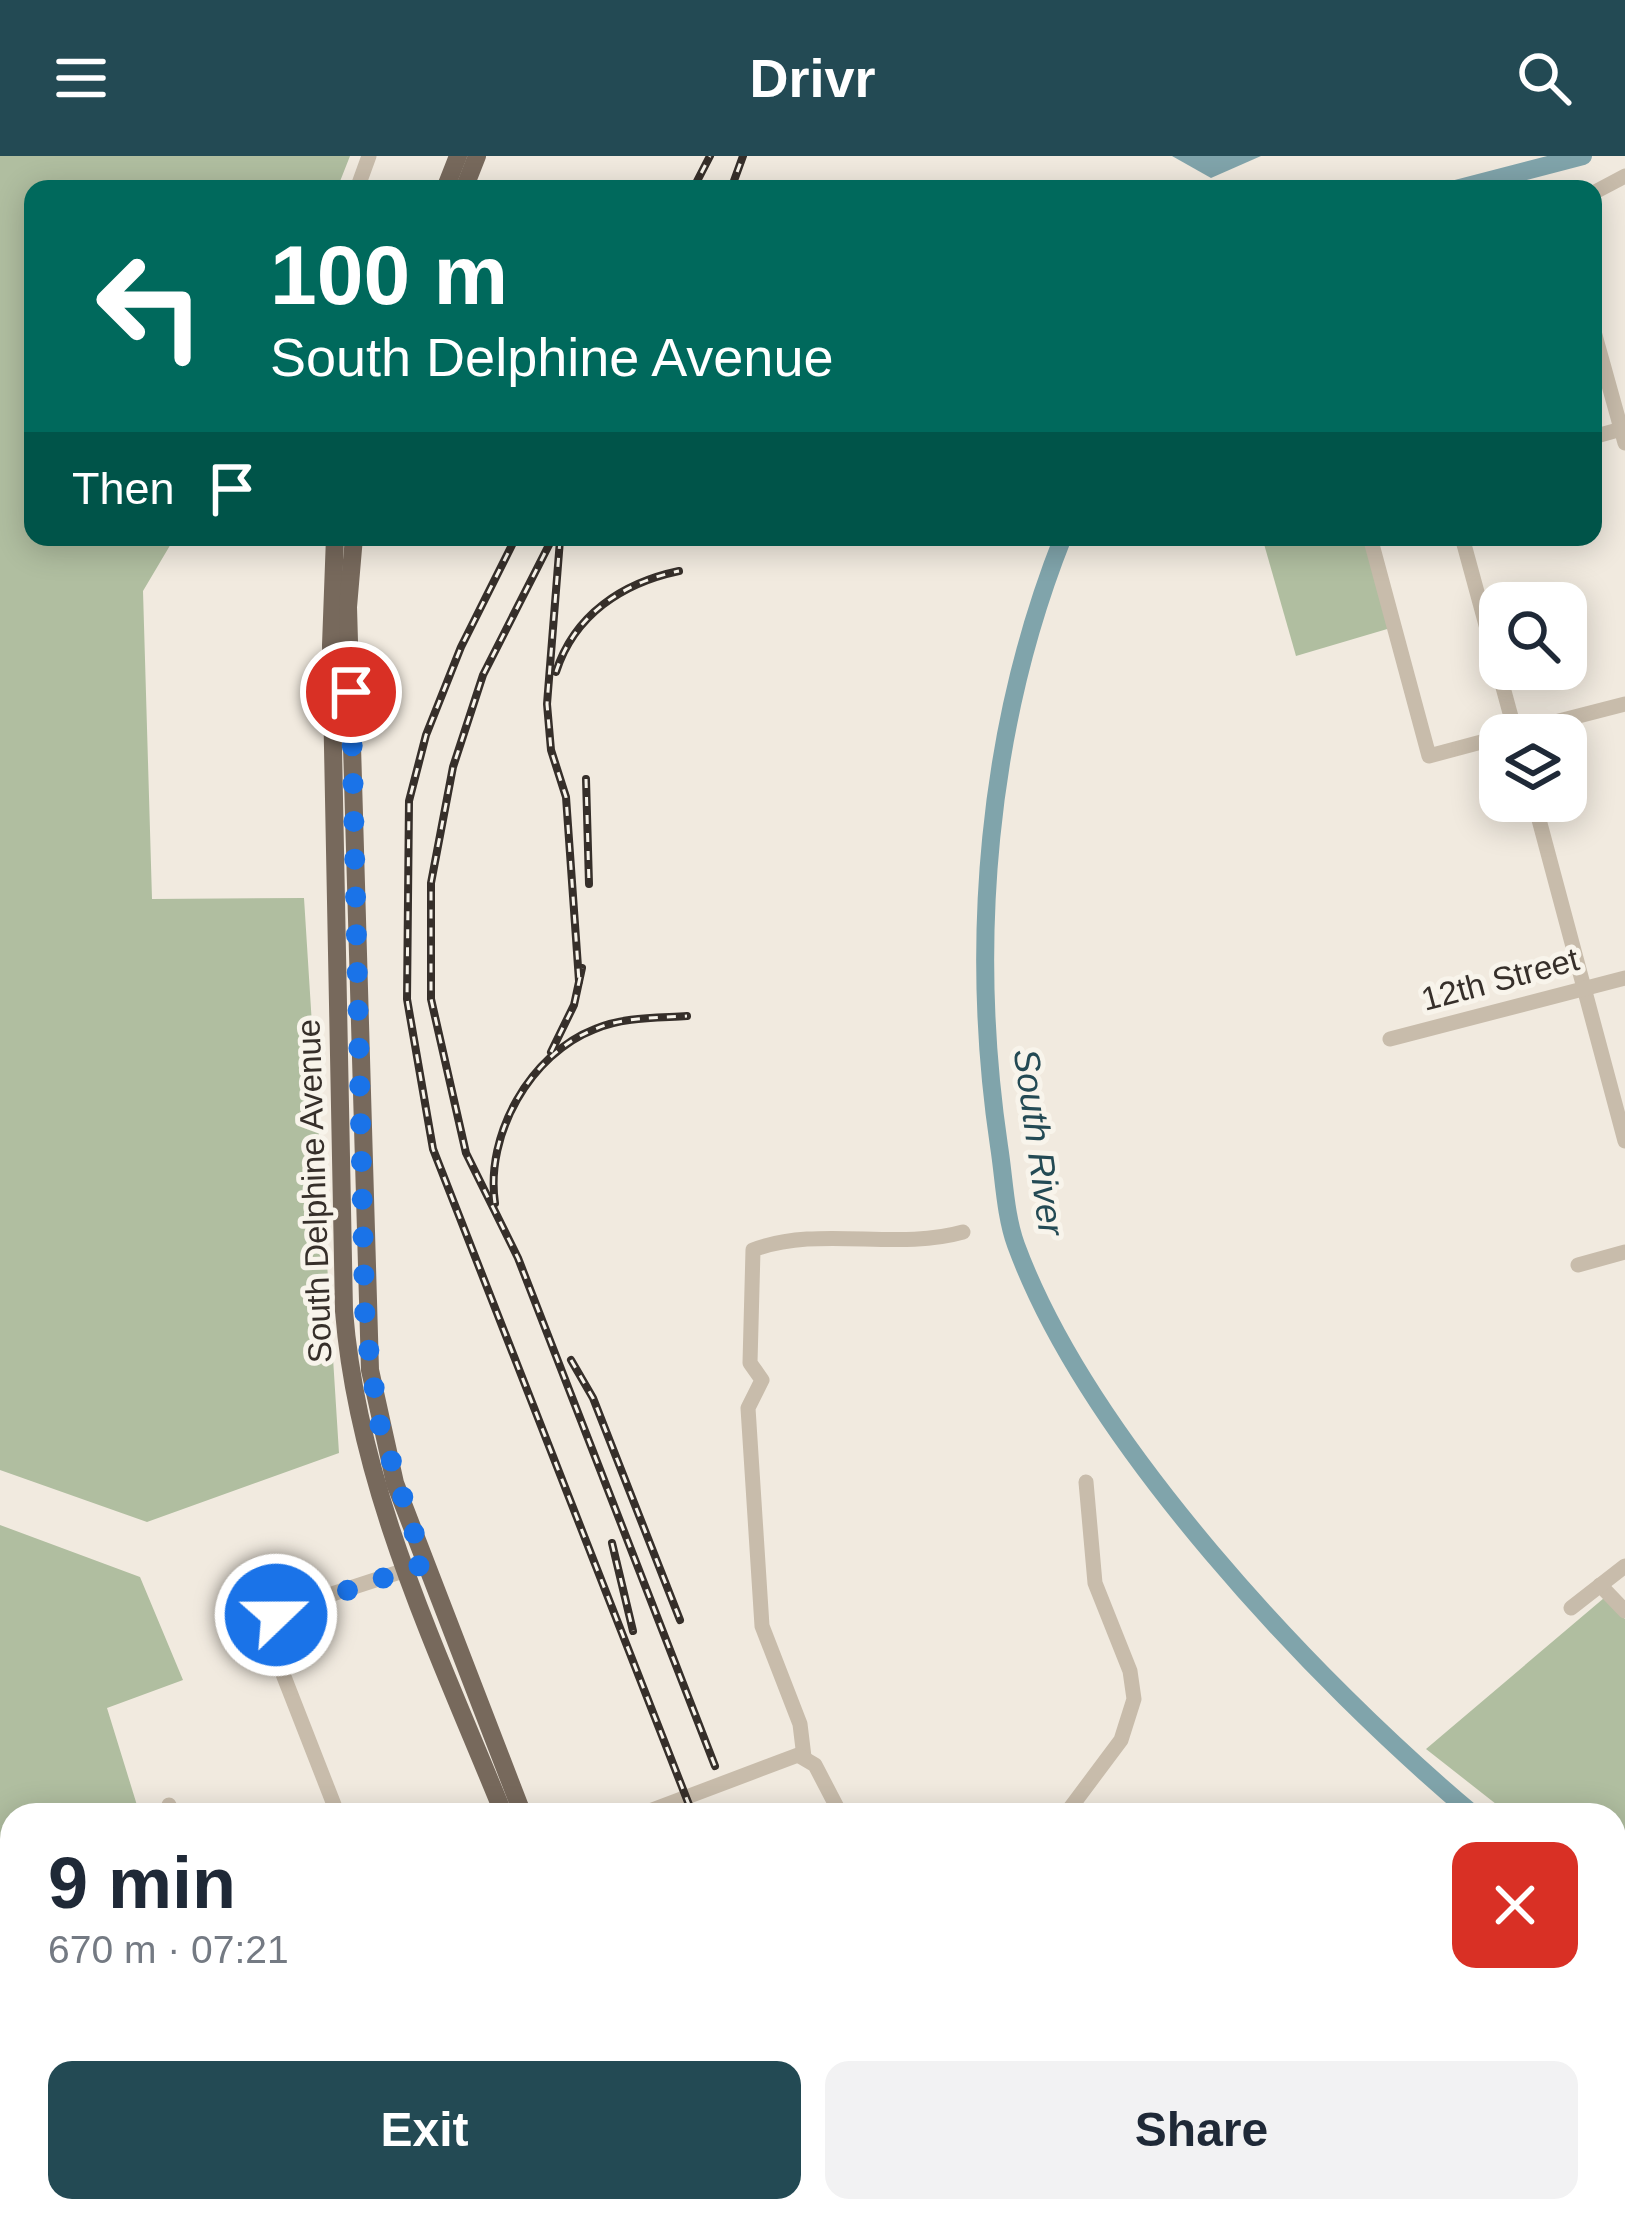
<!DOCTYPE html>
<meta charset="utf-8">
<style>
:root{--surface:#fff;--page:#f2f2f3;--text:#1f2937;--muted:#747a83;--accent:#234a54}
body{margin:0;font-family:Helvetica,sans-serif;background:var(--page);color:var(--text);height:100vh;display:flex;flex-direction:column;font-size:45px;white-space:nowrap}
*{box-sizing:border-box;margin:0}
p{font-size:39px;color:var(--muted)}
.icon{flex:none;width:66px;height:66px;fill:none;stroke:currentColor;stroke-width:2;stroke-linecap:round;stroke-linejoin:round}
.map{position:relative;flex:1;overflow:hidden}
.side{position:absolute;left:0px;top:1647px;width:1626px;height:420px;display:flex;flex-direction:column;background:var(--surface);border-radius:36px 36px 0 0;box-shadow:0 6px 30px #0003}
.side>*{flex:none}
.banner{position:absolute;left:24px;top:24px;width:1578px;height:366px;border-radius:24px;box-shadow:0 6px 30px #0003;background:#00695c;color:#fff;overflow:hidden}
.tools{position:absolute;left:1479px;top:426px;display:grid;gap:24px}
.tools a{display:grid;place-items:center;width:108px;height:108px;border-radius:24px;background:var(--surface);box-shadow:0 6px 30px #0003;font-size:60px}
.pin{position:absolute;display:grid;place-items:center;width:102px;height:102px;color:#fff;margin:-51px;border:6px solid #fff;border-radius:50%;box-shadow:0 3px 12px #0007}
.me{position:absolute;width:132px;margin:-66px;rotate:68deg;stroke-linejoin:round;filter:drop-shadow(0 0 9px #0008)}
.turn{display:flex;align-items:center;gap:42px;height:252px;padding:0 48px;font-size:54px}
.turn .icon{width:156px;height:156px;stroke-width:2.5}
.turn b{display:block;font-size:84px;line-height:102px}
.then{display:flex;align-items:center;height:114px;padding:0 48px;background:#0003;gap:24px;font-size:45px}
.round{display:grid;place-items:center;flex:none;width:126px;height:126px;border-radius:24px;background:var(--page)}
.overview{display:flex;align-items:center;justify-content:space-between;height:204px;padding:0 48px}
h1{font-size:72px;font-weight:700;line-height:90px}
.action{display:flex;gap:24px;margin-top:auto;padding:24px 48px}
.action a{flex:1;height:138px;border-radius:24px;background:var(--accent);color:#fff;font-size:48px;font-weight:700;line-height:138px;text-align:center}
.action a+a{background:var(--page);color:var(--text)}
header{display:flex;justify-content:space-between;align-items:center;height:156px;padding:0 48px;background:var(--accent);color:#fff;font-size:54px;font-weight:700}
.map>svg:first-child{display:block}
.green{fill:#b0bea0}
.water{fill:#80a4ab}
.lines{fill:none;stroke-linecap:round;stroke-linejoin:round}
.river{stroke:#80a4ab;stroke-width:18}
.minor{stroke:#c8bcab;stroke-width:15}
.major{stroke:#77695c;stroke-width:18}
.rail-casing{stroke:#362f2a;stroke-width:8}
.rail{stroke:#f8f4eb;stroke-width:3;stroke-dasharray:9;stroke-linecap:butt}
.route{stroke:#1a73e8;stroke-width:21;stroke-dasharray:0 37.8}
.labels{text-anchor:middle;dominant-baseline:central;stroke-width:10;stroke-linejoin:round;paint-order:stroke}
.street-label{font-size:33px;fill:#362f2a;stroke:#f8f4eb}
.water-label{font-size:36px;font-style:italic;fill:#234a54;stroke:#f8f4eb}
</style>
<header><svg class="icon" aria-label="menu" viewBox="0 0 24 24"><path d="M4 6h16M4 12h16M4 18h16"/></svg>Drivr<svg class="icon" aria-label="search" viewBox="0 0 24 24"><circle cx="10" cy="10" r="6"/><path d="M15 15l6 6"/></svg></header>
<div class="map">
<svg width="1625" height="2067" viewBox="0 0 1625 2067">
<rect width="100%" height="100%" fill="#f1eadf"/>
<g class="green">
<polygon points="0,0 350,0 337,33 33,33 33,381 175,381 143,435 152,743 304,742 339,1297 147,1366 0,1314"/>
<polygon points="1262,381 1367,381 1394,471 1296,500"/>
<polygon points="0,1369 140,1421 183,1524 107,1552 140,1659 12,1659 12,1847 0,1853"/>
<polygon points="1604,1442 1625,1463 1625,1748 1614,1737 1614,1659 1510,1659 1426,1593"/>
<polygon points="315,2055 381,2055 385,2066 295,2067"/>
</g>
<polygon class="water" points="1172,0 1261,0 1211,22"/>
<g class="lines">
<g class="river">
<polyline points="1456,33 1583,0"/>
<path d="M1063,381C987,572 969,788 999,990C1004,1021 1005,1059 1016,1089C1088,1285 1314,1525 1474,1659"/>
<polyline points="1614,1771 1625,1781"/>
</g>
<g class="minor">
<polyline points="357,33 369,0"/>
<polyline points="1593,37 1625,20"/>
<polyline points="1593,172 1625,287"/>
<polyline points="1593,281 1625,272"/>
<polyline points="1370,381 1429,600 1500,581"/>
<polyline points="1462,381 1516,579"/>
<polyline points="1509,578 1625,548"/>
<polyline points="1534,645 1625,985"/>
<polyline points="1390,883 1625,822"/>
<polyline points="1578,1109 1625,1096"/>
<polyline points="1600,1429 1625,1455"/>
<polyline points="1571,1452 1625,1410"/>
<path d="M804,1601L800,1568L762,1470L748,1252L762,1224L750,1207L753,1094C818,1069 896,1095 963,1076"/>
<polyline points="169,1649 173,1659"/>
<polyline points="338,1659 272,1490 270,1468 283,1454 415,1411"/>
<polyline points="639,1659 798,1599 815,1609 841,1659"/>
<polyline points="1065,1659 1121,1584 1134,1543 1130,1515 1095,1427 1086,1326"/>
<polyline points="0,1910 12,1905"/>
<polyline points="1614,1916 1625,1939"/>
<polyline points="0,2026 12,2030"/>
<polyline points="495,2055 500,2067"/>
<polyline points="986,2055 991,2067"/>
<polyline points="1164,2055 1168,2067"/>
<polyline points="1351,2055 1356,2067"/>
<polyline points="1515,2055 1519,2067"/>
<polyline points="457,2067 487,2055"/>
</g>
<g class="major">
<polyline points="445,33 458,0"/>
<polyline points="464,33 477,0"/>
<path d="M335,381L331,489L344,1155C358,1332 438,1496 504,1659"/>
<polyline points="354,381 348,451 370,1214 395,1327 523,1659"/>
<polyline points="1614,1905 1625,1895"/>
<polyline points="658,2055 663,2067"/>
<polyline points="679,2055 684,2067"/>
<polyline points="1271,2067 1297,2055"/>
</g>
<defs>
<g id="rail">
<polyline points="693,33 710,0"/>
<polyline points="731,33 743,0"/>
<polyline points="516,381 461,491 426,579 409,645 407,843 433,993 693,1659"/>
<polyline points="553,381 483,519 453,611 431,727 431,843 466,997 518,1102 715,1610"/>
<polyline points="560,384 547,548 551,594 566,641 579,825"/>
<path d="M556,516C574,459 622,427 679,415"/>
<polyline points="586,623 589,728"/>
<polyline points="551,896 574,849 582,812"/>
<path d="M495,1047C485,979 530,898 595,873C623,861 656,862 687,860"/>
<polyline points="571,1204 593,1242 680,1464"/>
<polyline points="612,1387 633,1475"/>
<polyline points="848,2055 852,2067"/>
</g>
</defs>
<use href="#rail" class="rail-casing"/>
<use href="#rail" class="rail"/>
</g>
<g class="lines">
<polyline class="route" points="276,1459 424,1408 379,1266 365,1167 351,536"/>
</g>
<g class="labels">
<g class="street-label">
<text transform="translate(1500 823) rotate(-15)">12th Street</text>
<text transform="translate(314 1035) rotate(-92)">South Delphine Avenue</text>
</g>
<g class="water-label">
<text transform="translate(1039 986) rotate(82)">South River</text>
</g>
</g>
</svg>
<div class="tools">
<a><svg class="icon" aria-label="search" viewBox="0 0 24 24"><circle cx="10" cy="10" r="6"/><path d="M15 15l6 6"/></svg></a>
<a><svg class="icon" aria-label="layers" viewBox="0 0 24 24"><path d="M12 4l9 5-9 5-9-5zM3 14l9 5 9-5"/></svg></a>
</div>
<div class="pin" style="left:351px;top:536px;background:#d93025"><svg class="icon" aria-label="arrive" viewBox="0 0 24 24"><path d="M6 21V4h12l-3 4 3 4H6"/></svg></div>
<svg class="me" style="left:276px;top:1459px" viewBox="-20 -20 40 40"><circle r="17" fill="#1a73e8" stroke="#fff" stroke-width="3"/><path d="M0-11L8 9 0 5-8 9z" fill="#fff"/></svg>
<div class="banner">
<div class="turn"><svg class="icon" aria-label="left" viewBox="0 0 24 24"><path d="M17 20v-9H6M10 6l-5 5 5 5"/></svg><div><b>100 m</b>South Delphine Avenue</div></div>
<div class="then">Then<svg class="icon" aria-label="arrive" viewBox="0 0 24 24"><path d="M6 21V4h12l-3 4 3 4H6"/></svg></div>
</div>
<section class="side">
<div class="overview"><div><h1>9 min</h1><p>670 m · 07:21</p></div><a class="round" style="background:#d93025;color:#fff"><svg class="icon" aria-label="close" viewBox="0 0 24 24"><path d="M6 6l12 12M18 6L6 18"/></svg></a></div>
<div class="action"><a>Exit</a><a>Share</a></div>
</section>
</div>
